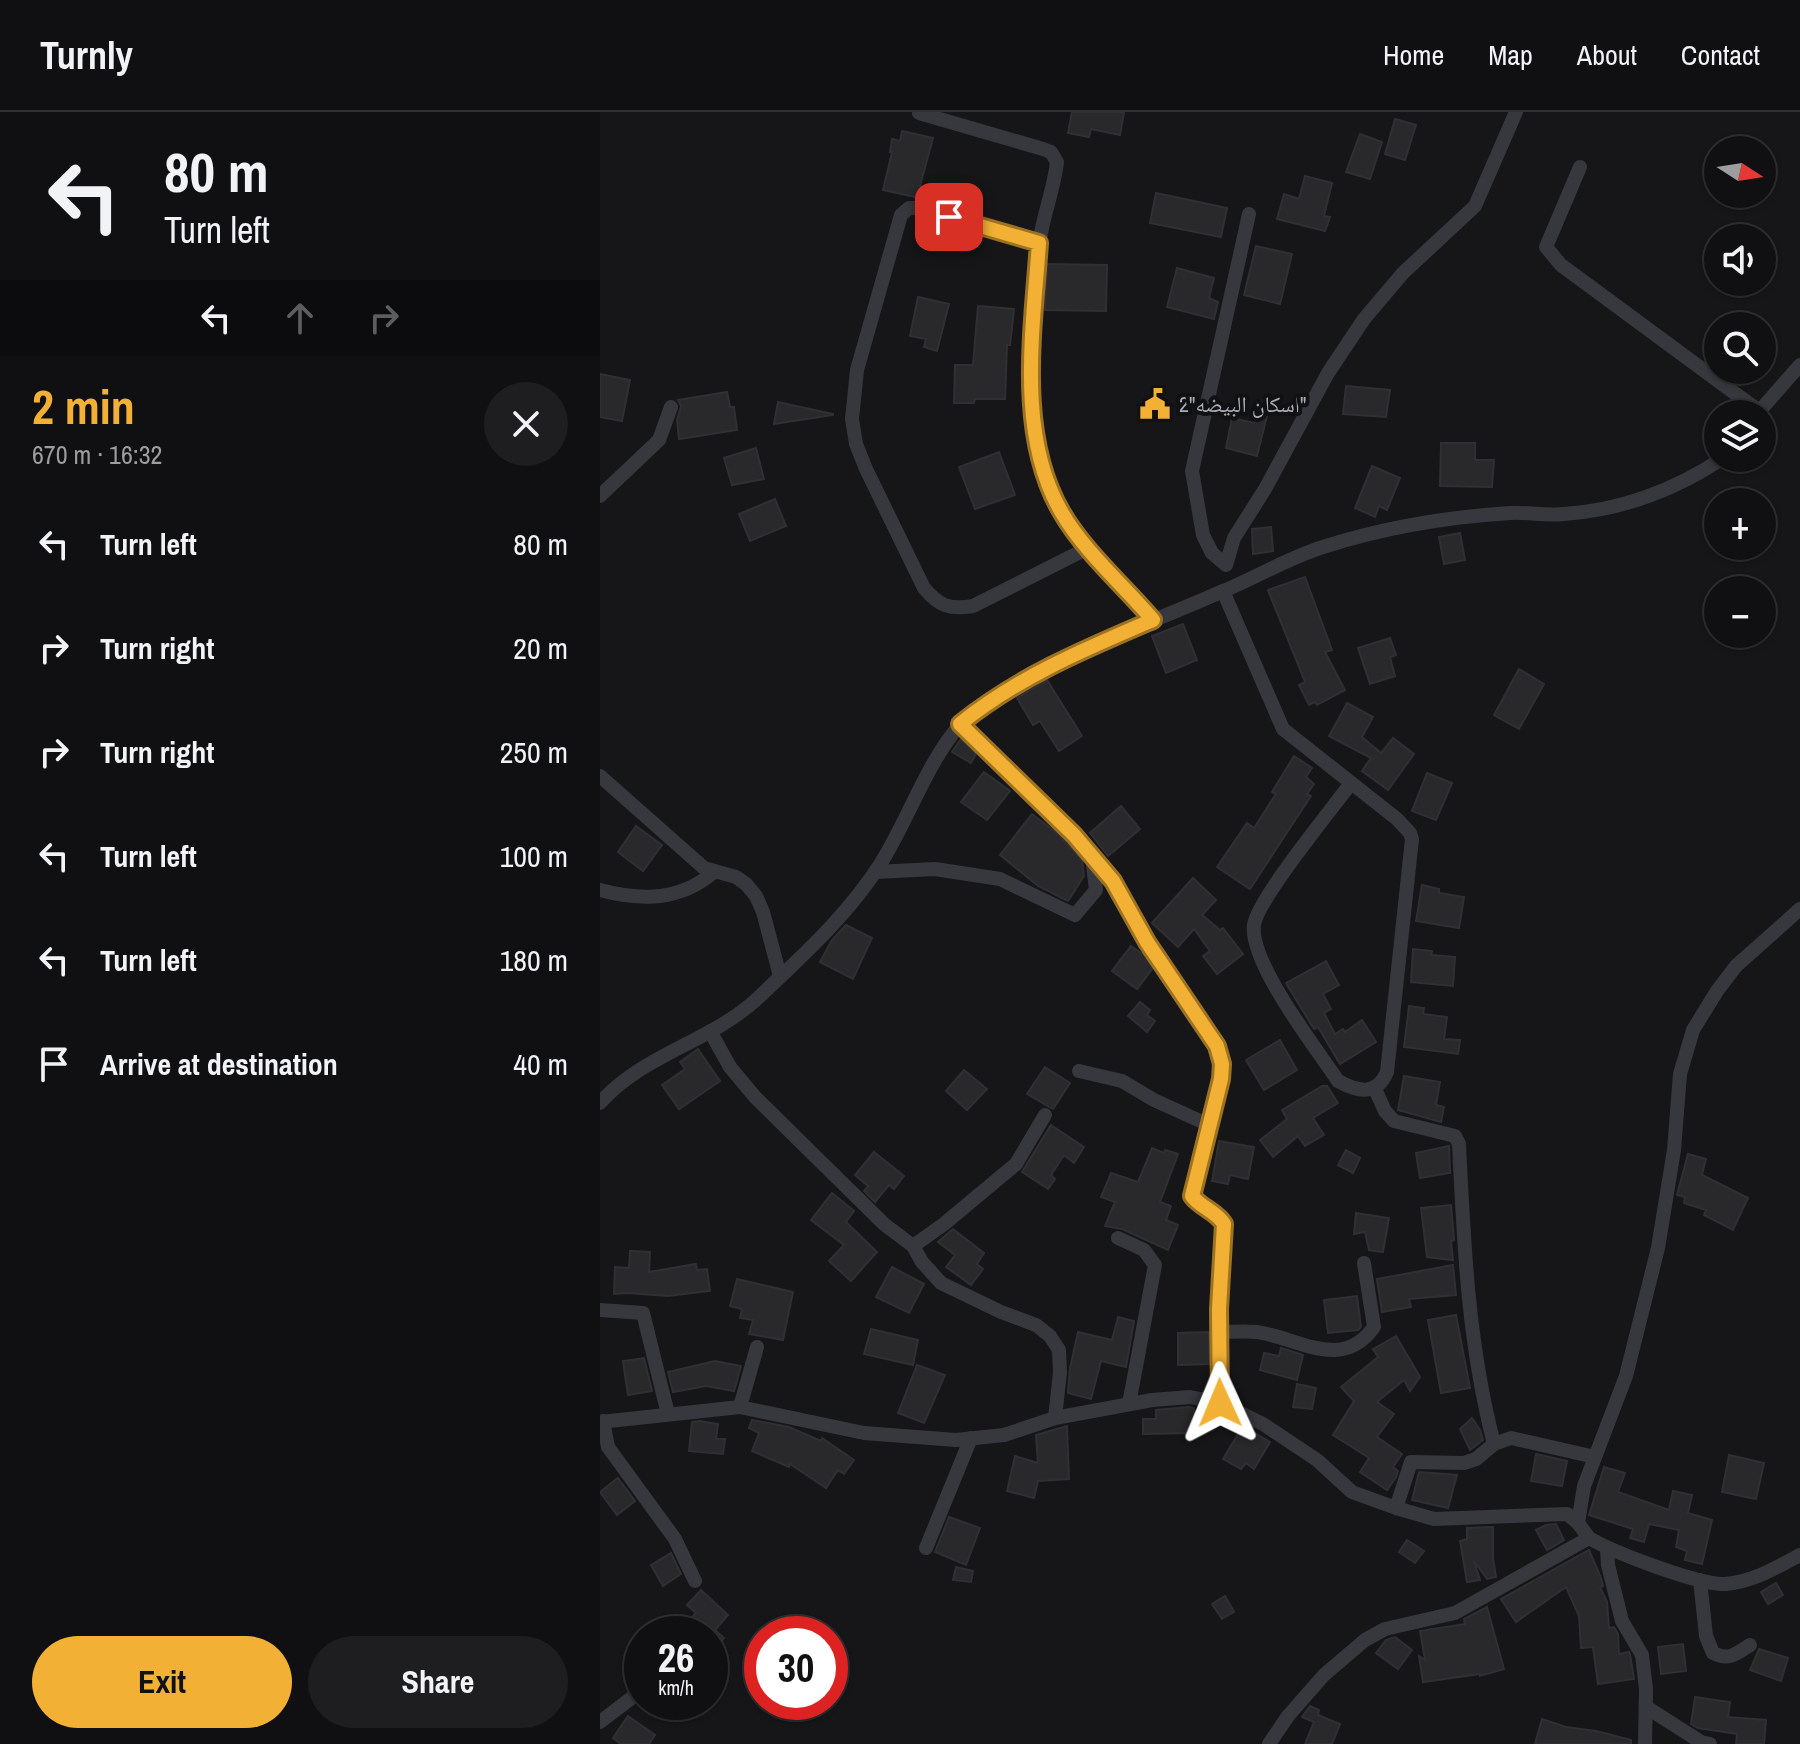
<!DOCTYPE html>
<meta charset="utf-8">
<style>
:root{--surface:#101012;--page:#1e1e20;--text:#f1f3f6;--muted:#9c9d9f;--line:#303032;--accent:#f2b134}
body{margin:0;font-family:"Archivo Narrow","Noto Naskh Arabic",sans-serif;background:var(--page);color:var(--text);height:100vh;display:flex;flex-direction:column;font-size:30px;white-space:nowrap}
*{box-sizing:border-box;margin:0}
p{font-size:26px;color:var(--muted)}
.icon{flex:none;width:44px;height:44px;fill:none;stroke:currentColor;stroke-width:2;stroke-linecap:round;stroke-linejoin:round}
.map{position:relative;flex:1;overflow:hidden}
.side{display:flex;flex-direction:column;background:var(--surface);width:600px}
.side>*{flex:none}
.hud{background:#101012;color:var(--text);overflow:hidden}
.needle{width:52px;rotate:102deg}
.tools{position:absolute;left:1104px;top:24px;display:grid;gap:16px}
.tools a{display:grid;place-items:center;width:72px;height:72px;border-radius:50%;background:var(--surface);box-shadow:0 2px 6px #0004,0 0 0 2px var(--line);font-size:40px}
.speed{position:absolute;left:24px;top:1504px;display:flex;gap:16px;font-size:40px;font-weight:700;text-align:center}
.speed>*{display:grid;place-content:center;width:104px;height:104px;border-radius:50%;background:var(--surface);box-shadow:0 2px 6px #0004,0 0 0 2px var(--line);line-height:1}
.speed small{font-size:20px;font-weight:400}
.speed .limit{border:12px solid #d22;background:#fff;color:#111}
.pin{position:absolute;display:grid;place-items:center;width:68px;height:68px;color:#fff;margin:-34px;border-radius:16px;box-shadow:0 4px 12px #0006}
.me{position:absolute;width:88px;margin:-44px;rotate:359deg;stroke-linejoin:round;filter:drop-shadow(0 0 6px #0008)}
.turn{display:flex;align-items:center;gap:28px;height:168px;padding:0 32px;font-size:36px}
.turn .icon{width:104px;height:104px;stroke-width:2.5}
.turn b{display:block;font-size:56px;line-height:68px}
.lanes{display:flex;align-items:center;height:76px;padding:0 32px;background:#0003;justify-content:center;gap:40px;direction:ltr}
.lanes .off{opacity:.35}
.round{display:grid;place-items:center;flex:none;width:84px;height:84px;border-radius:42px;background:var(--page)}
.overview{display:flex;align-items:center;justify-content:space-between;height:136px;padding:0 32px}
h1{font-size:48px;font-weight:700;line-height:60px;color:var(--accent)}
.primary-button{display:flex;gap:16px;margin-top:auto;padding:16px 32px}
.primary-button a{flex:1;height:92px;border-radius:48px;background:var(--accent);color:#111;font-size:32px;font-weight:700;line-height:92px;text-align:center}
.primary-button a+a{background:var(--page);color:var(--text)}
ul{padding:0;list-style:none}
li{display:flex;align-items:center;gap:24px;height:104px;padding:0 32px}
li div{flex:1}
li b{display:block;font-size:30px}
li em{font-style:normal}
header{display:flex;align-items:center;gap:48px;box-sizing:border-box;height:112px;padding:0 40px;background:var(--surface);border-bottom:2px solid var(--line)}
header strong{font-size:38px}
nav{display:flex;gap:44px;margin-inline-start:auto;font-size:28px}
main{display:flex;flex:1;min-height:0}
.map>svg:first-child{display:block}
.building{fill:#29292c;stroke:#303034;stroke-width:2}
.lines{fill:none;stroke-linecap:round;stroke-linejoin:round}
.minor{stroke:#37383d;stroke-width:14}
.route-casing{stroke:#9d7322;stroke-width:20}
.route{stroke:#f2b134;stroke-width:14}
.labels{text-anchor:middle;dominant-baseline:central;stroke-width:8;stroke-linejoin:round;paint-order:stroke}
.poi-label{font-size:22px;fill:#a8adb8;stroke:#111113;text-anchor:start}
</style>
<header>
<strong>Turnly</strong>
<nav><a>Home</a><a>Map</a><a>About</a><a>Contact</a></nav>
</header>
<main>
<section class="side">
<div class="hud">
<div class="turn"><svg class="icon" aria-label="left" viewBox="0 0 24 24"><path d="M17 20v-9H6M10 6l-5 5 5 5"/></svg><div><b>80 m</b>Turn left</div></div>
<div class="lanes"><svg class="icon" aria-label="left" viewBox="0 0 24 24"><path d="M17 20v-9H6M10 6l-5 5 5 5"/></svg><svg class="icon off" aria-label="ahead" viewBox="0 0 24 24"><path d="M12 20V5M6 11l6-6 6 6"/></svg><svg class="icon off" aria-label="right" viewBox="0 0 24 24"><path d="M7 20v-9h11M14 6l5 5-5 5"/></svg></div>
</div>
<div class="overview"><div><h1>2 min</h1><p>670 m · 16:32</p></div><a class="round"><svg class="icon" aria-label="close" viewBox="0 0 24 24"><path d="M6 6l12 12M18 6L6 18"/></svg></a></div>
<ul>
<li><svg class="icon" aria-label="left" viewBox="0 0 24 24"><path d="M17 20v-9H6M10 6l-5 5 5 5"/></svg><div><b>Turn left</b></div><em>80 m</em></li>
<li><svg class="icon" aria-label="right" viewBox="0 0 24 24"><path d="M7 20v-9h11M14 6l5 5-5 5"/></svg><div><b>Turn right</b></div><em>20 m</em></li>
<li><svg class="icon" aria-label="right" viewBox="0 0 24 24"><path d="M7 20v-9h11M14 6l5 5-5 5"/></svg><div><b>Turn right</b></div><em>250 m</em></li>
<li><svg class="icon" aria-label="left" viewBox="0 0 24 24"><path d="M17 20v-9H6M10 6l-5 5 5 5"/></svg><div><b>Turn left</b></div><em>100 m</em></li>
<li><svg class="icon" aria-label="left" viewBox="0 0 24 24"><path d="M17 20v-9H6M10 6l-5 5 5 5"/></svg><div><b>Turn left</b></div><em>180 m</em></li>
<li><svg class="icon" aria-label="arrive" viewBox="0 0 24 24"><path d="M6 21V4h12l-3 4 3 4H6"/></svg><div><b>Arrive at destination</b></div><em>40 m</em></li>
</ul>
<div class="primary-button"><a>Exit</a><a>Share</a></div>
</section>
<div class="map">
<svg width="1200" height="1632" viewBox="0 0 1200 1632">
<rect width="100%" height="100%" fill="#161618"/>
<g class="building">
<polygon points="472,0 524,0 520,23 491,17 489,25 468,21"/>
<polygon points="795,7 816,13 805,48 785,42"/>
<polygon points="302,19 333,26 320,74 333,77 329,88 283,78 292,40 290,40 292,27 300,29"/>
<polygon points="760,22 782,30 770,67 746,60"/>
<polygon points="705,64 732,71 724,104 730,105 725,119 677,107 684,82 699,87"/>
<polygon points="556,81 627,96 621,125 550,111"/>
<polygon points="656,134 692,142 680,192 644,183"/>
<polygon points="447,152 507,153 506,199 445,198"/>
<polygon points="577,156 614,166 609,186 618,190 614,207 567,195"/>
<polygon points="318,185 349,192 337,239 324,235 326,227 310,224"/>
<polygon points="378,194 414,197 410,233 407,233 405,287 375,287 374,291 354,291 355,253 373,253"/>
<polygon points="0,262 30,268 22,309 0,305"/>
<polygon points="746,274 790,278 786,305 743,302"/>
<polygon points="127,280 130,295 134,295 137,318 79,327 77,308 81,294 78,288"/>
<polygon points="664,286 671,288 657,344 626,336 632,306 654,311"/>
<polygon points="178,290 233,302 233,303 174,312"/>
<polygon points="841,331 875,331 875,348 894,348 892,375 840,374"/>
<polygon points="156,336 164,367 132,373 124,346"/>
<polygon points="399,340 415,383 375,397 359,355"/>
<polygon points="772,354 800,366 787,398 779,394 775,405 755,396"/>
<polygon points="175,387 186,414 150,429 139,402"/>
<polygon points="671,415 673,439 653,442 652,417"/>
<polygon points="860,421 865,448 844,452 839,425"/>
<polygon points="705,465 732,538 725,540 745,578 717,593 715,590 709,593 699,573 705,570 668,478"/>
<polygon points="583,512 597,548 566,561 552,524"/>
<polygon points="790,526 796,543 790,545 795,564 770,572 758,536"/>
<polygon points="919,557 944,572 919,617 894,603"/>
<polygon points="447,568 482,624 459,639 440,609 433,613 417,586"/>
<polygon points="747,591 773,605 762,625 781,641 793,626 814,642 788,678 762,659 771,646 729,624"/>
<polygon points="361,627 376,642 371,651 352,640"/>
<polygon points="694,644 712,656 706,665 714,672 707,682 711,684 650,777 617,755 647,711 654,716 676,682 672,680"/>
<polygon points="384,660 410,679 387,708 361,690"/>
<polygon points="827,661 852,671 836,708 812,699"/>
<polygon points="521,694 540,717 508,744 490,721"/>
<polygon points="432,702 457,721 482,748 484,764 468,789 438,774 400,743"/>
<polygon points="36,714 62,733 43,759 18,740"/>
<polygon points="593,766 616,788 602,803 620,818 623,816 643,842 617,862 603,844 610,839 594,817 578,835 552,811"/>
<polygon points="822,773 839,777 839,781 864,785 859,816 816,809"/>
<polygon points="246,813 272,826 253,867 220,850 232,828"/>
<polygon points="531,834 545,844 553,856 537,877 512,859"/>
<polygon points="813,837 832,839 831,843 855,845 853,874 811,870"/>
<polygon points="726,849 739,873 723,882 731,897 724,901 735,922 743,917 745,920 762,908 776,930 740,952 718,915 714,917 709,909 686,871"/>
<polygon points="540,890 550,898 547,903 555,909 547,920 528,904"/>
<polygon points="809,894 824,896 823,902 847,905 844,927 860,928 858,942 804,935"/>
<polygon points="680,928 697,958 664,978 646,948"/>
<polygon points="98,937 120,969 79,997 62,973 85,957 80,950"/>
<polygon points="445,955 470,971 453,997 427,982"/>
<polygon points="364,958 387,977 367,998 346,979"/>
<polygon points="804,964 840,970 836,993 844,995 841,1010 798,998"/>
<polygon points="722,974 727,974 738,991 713,1006 724,1023 705,1034 698,1024 673,1045 660,1028 687,1007 682,998"/>
<polygon points="451,1013 484,1035 474,1051 464,1043 451,1063 455,1067 448,1077 422,1060"/>
<polygon points="619,1029 654,1035 648,1067 630,1063 628,1072 612,1069"/>
<polygon points="849,1034 850,1061 820,1066 816,1041"/>
<polygon points="552,1036 564,1041 565,1038 578,1042 560,1090 571,1094 566,1108 578,1113 568,1138 522,1117 505,1114 515,1090 501,1085 511,1061 538,1070"/>
<polygon points="746,1038 760,1046 753,1061 738,1053"/>
<polygon points="274,1040 304,1064 294,1077 289,1073 275,1090 264,1079 268,1074 255,1063"/>
<polygon points="1088,1042 1106,1047 1102,1063 1148,1086 1133,1118 1104,1103 1106,1098 1084,1091 1085,1085 1077,1083"/>
<polygon points="232,1081 254,1099 246,1110 277,1140 251,1169 229,1149 244,1133 211,1108"/>
<polygon points="851,1093 854,1128 851,1129 853,1148 827,1145 821,1096"/>
<polygon points="756,1101 789,1106 783,1140 769,1138 765,1120 754,1122"/>
<polygon points="353,1117 384,1141 377,1152 383,1157 371,1173 346,1155 355,1143 338,1130"/>
<polygon points="30,1139 50,1140 49,1160 96,1152 97,1158 107,1157 110,1179 68,1184 27,1181 14,1182 15,1155 29,1156"/>
<polygon points="853,1153 856,1183 809,1187 811,1195 782,1200 777,1167"/>
<polygon points="292,1155 324,1172 309,1201 276,1185"/>
<polygon points="137,1167 193,1180 183,1228 149,1222 153,1208 140,1206 142,1197 130,1194"/>
<polygon points="757,1184 761,1215 758,1218 728,1221 724,1188"/>
<polygon points="856,1203 870,1276 841,1281 828,1208"/>
<polygon points="518,1205 534,1209 526,1255 501,1249 491,1287 468,1281 470,1256 478,1220 512,1228"/>
<polygon points="271,1217 318,1228 313,1253 264,1242"/>
<polygon points="609,1220 610,1252 578,1253 578,1221"/>
<polygon points="796,1224 820,1265 810,1279 804,1268 777,1290 794,1302 777,1325 802,1342 793,1355 798,1359 796,1365 787,1378 760,1360 769,1346 733,1323 754,1289 741,1275 778,1245 773,1237"/>
<polygon points="681,1236 703,1243 697,1268 660,1258 664,1241 679,1244"/>
<polygon points="44,1246 52,1279 28,1283 23,1249"/>
<polygon points="115,1249 141,1254 134,1279 106,1274 73,1280 68,1260"/>
<polygon points="317,1253 345,1263 324,1311 298,1301"/>
<polygon points="697,1272 716,1276 712,1297 693,1295"/>
<polygon points="589,1295 594,1296 594,1321 543,1322 543,1307 556,1307 556,1298"/>
<polygon points="872,1306 880,1318 883,1328 870,1338 860,1317"/>
<polygon points="152,1308 189,1315 221,1329 222,1326 254,1348 244,1362 238,1358 226,1376 190,1352 189,1355 152,1339 159,1321 149,1316"/>
<polygon points="100,1309 118,1312 116,1327 125,1327 123,1342 89,1339 92,1310"/>
<polygon points="467,1314 469,1367 438,1369 434,1386 407,1379 415,1344 438,1351 436,1323"/>
<polygon points="643,1314 670,1330 654,1357 646,1351 641,1357 623,1347"/>
<polygon points="936,1342 967,1349 962,1374 931,1369"/>
<polygon points="1129,1343 1164,1351 1156,1387 1122,1380"/>
<polygon points="1004,1355 1025,1361 1018,1380 1069,1398 1073,1379 1092,1383 1088,1401 1112,1408 1102,1452 1085,1448 1087,1439 1076,1435 1079,1418 1049,1412 1044,1430 1030,1426 1033,1417 989,1403"/>
<polygon points="819,1360 857,1363 848,1396 812,1388"/>
<polygon points="18,1366 35,1389 17,1403 0,1380"/>
<polygon points="349,1405 380,1416 366,1453 335,1440"/>
<polygon points="956,1412 964,1428 947,1438 936,1418 946,1413"/>
<polygon points="893,1415 893,1446 896,1465 887,1467 874,1449 880,1468 867,1470 860,1429 867,1427 867,1416"/>
<polygon points="807,1428 824,1439 815,1451 799,1440"/>
<polygon points="989,1438 1001,1466 1003,1474 1000,1475 1007,1490 1009,1516 1014,1515 1018,1522 1019,1542 1029,1540 1030,1542 1034,1567 998,1572 993,1535 981,1536 979,1504 966,1475 916,1510 901,1487"/>
<polygon points="71,1441 81,1462 63,1474 51,1453"/>
<polygon points="356,1455 373,1459 371,1470 353,1468"/>
<polygon points="1176,1471 1183,1483 1168,1492 1161,1480"/>
<polygon points="101,1478 128,1503 115,1518 124,1526 110,1542 110,1522 77,1522 96,1501 87,1493"/>
<polygon points="625,1484 634,1500 622,1507 612,1492"/>
<polygon points="887,1495 904,1557 880,1564 880,1562 823,1570 819,1544 825,1548 820,1519 865,1512 864,1507"/>
<polygon points="795,1525 812,1538 798,1557 776,1541 786,1528"/>
<polygon points="1083,1532 1086,1559 1061,1562 1058,1535"/>
<polygon points="1159,1537 1188,1546 1181,1569 1150,1558"/>
<polygon points="1095,1585 1130,1590 1128,1605 1166,1608 1164,1632 1136,1632 1137,1622 1098,1616 1091,1612"/>
<polygon points="710,1594 719,1598 718,1603 740,1612 732,1632 705,1632 714,1610 702,1605"/>
<polygon points="28,1604 55,1623 49,1632 21,1632 13,1626"/>
<polygon points="942,1607 966,1615 996,1619 1031,1628 1031,1632 935,1632"/>
</g>
<g class="lines">
<g class="minor">
<path d="M319,1L443,37L451,40L457,50C454,76 444,101 440,127C435,155 436,184 434,212C431,277 427,343 462,402C486,441 523,474 553,508"/>
<polyline points="980,55 946,135 961,153 1159,299"/>
<polyline points="649,102 592,359 603,423 612,441 626,453 634,426 665,377 728,261 764,207 803,161 875,94 916,0"/>
<path d="M439,131L319,96H309L301,103L257,258L252,307L256,332L266,357L324,476C339,494 350,498 373,494L488,436"/>
<polyline points="1157,302 1200,253"/>
<polyline points="0,384 59,328 71,295"/>
<path d="M623,479L683,617L797,707L810,721L812,727L787,960C777,984 758,980 738,969C716,936 649,850 654,813C657,788 732,697 751,671"/>
<path d="M360,612L474,723L513,769L547,830L617,934L622,952L621,967L592,1084C601,1096 616,1099 624,1112L619,1197L620,1291"/>
<polyline points="0,664 104,756 136,765 146,772 156,784 163,800 180,864"/>
<polyline points="275,760 335,757 400,767 475,803 496,778 492,745"/>
<path d="M0,778C42,789 80,789 114,760"/>
<polyline points="110,919 130,955 155,985 284,1112 313,1134 322,1150 341,1171 401,1200 436,1213 450,1224 459,1238 460,1260 455,1306"/>
<polyline points="479,959 522,969 554,988 609,1013"/>
<path d="M775,977L785,999L794,1009L855,1024L859,1032C864,1135 868,1231 894,1332"/>
<path d="M0,991C43,942 111,930 158,886C201,845 249,802 281,751C309,706 325,655 358,615C385,583 430,563 467,546C518,522 571,502 623,479C657,465 688,446 723,435C782,416 848,405 910,401C928,400 946,404 964,402C1021,398 1075,378 1123,346"/>
<polyline points="518,1126 544,1138 555,1153 529,1292"/>
<polyline points="313,1134 344,1112 416,1052 445,1003"/>
<polyline points="0,1198 43,1201 68,1302"/>
<path d="M619,1220C631,1220 645,1219 657,1220C699,1226 742,1260 774,1215L764,1151"/>
<polyline points="140,1295 157,1235"/>
<polyline points="3,1309 8,1335 75,1427 95,1469"/>
<polyline points="0,1310 140,1295 264,1321 356,1328 404,1323 455,1306 552,1288 590,1285 620,1291 663,1312 717,1348 752,1380 796,1396 834,1407 967,1402 978,1411 989,1426"/>
<polyline points="796,1396 811,1350 864,1351 876,1347 894,1332 911,1326 995,1345"/>
<polyline points="978,1411 984,1374 1026,1264 1058,1136 1074,1038 1080,962 1093,918 1117,879 1136,854 1200,797"/>
<polyline points="326,1436 371,1326"/>
<polyline points="1007,1437 1008,1453 1022,1509 1042,1543 1046,1577 1045,1632"/>
<path d="M1100,1468L1106,1524L1113,1541C1129,1549 1136,1542 1150,1533"/>
<polyline points="1046,1595 1101,1630 1110,1632"/>
<polyline points="0,1610 42,1578"/>
<path d="M669,1632L688,1604L724,1563L765,1528L785,1517L855,1501L989,1426C1013,1440 1098,1473 1125,1472C1152,1470 1176,1456 1200,1443"/>
</g>
</g>
<g class="lines">
<defs>
<path id="route" d="M349,105L439,131C433,218 416,323 462,401C484,439 524,474 553,508C485,537 418,565 360,612L474,723L513,769L547,830L617,934L622,952L621,967L592,1084C601,1096 616,1099 624,1112L619,1197L620,1291"/>
</defs>
<use href="#route" class="route-casing"/>
<use href="#route" class="route"/>
</g>
<defs>
<symbol id="civic-bare" viewBox="-9 -9 18 18"><path d="M-.6-6.5H3V-4.5H.6V-3L4-1V1h2V6H-6V1h2V-1L-.6-3ZM-1.2 2.5V6h2.4V2.5Z" fill="#f2b134" stroke="#111113" stroke-width="2.5" paint-order="stroke"/></symbol>
</defs>
<g fill-rule="evenodd">
<use href="#civic-bare" x="533" y="270" width="44" height="44"/>
</g>
<g class="labels">
<g class="poi-label">
<text x="579" y="292">اسكان البيضه"2"</text>
</g>
</g>
</svg>
<div class="tools">
<a><svg class="needle" viewBox="-14 -14 28 28"><path d="M0-13l5 13h-10z" fill="#e53935"/><path d="M0 13l5-13h-10z" fill="#9c9d9f"/></svg></a>
<a><svg class="icon" aria-label="sound" viewBox="0 0 24 24"><path d="M4 9h4l5-4v14l-5-4H4zM17 9q2 3 0 6"/></svg></a>
<a><svg class="icon" aria-label="search" viewBox="0 0 24 24"><circle cx="10" cy="10" r="6"/><path d="M15 15l6 6"/></svg></a>
<a><svg class="icon" aria-label="layers" viewBox="0 0 24 24"><path d="M12 4l9 5-9 5-9-5zM3 14l9 5 9-5"/></svg></a>
<a>+</a>
<a>−</a>
</div>
<div class="speed"><div>26<small>km/h</small></div><div class="limit">30</div></div>
<div class="pin" style="left:349px;top:105px;background:#d93025"><svg class="icon" aria-label="arrive" viewBox="0 0 24 24"><path d="M6 21V4h12l-3 4 3 4H6"/></svg></div>
<svg class="me" style="left:620px;top:1291px" viewBox="-20 -20 40 40"><path d="M0-17L14 15 0 8-14 15z" fill="#f2b134" stroke="#fff" stroke-width="4"/></svg>
</div>
</main>
